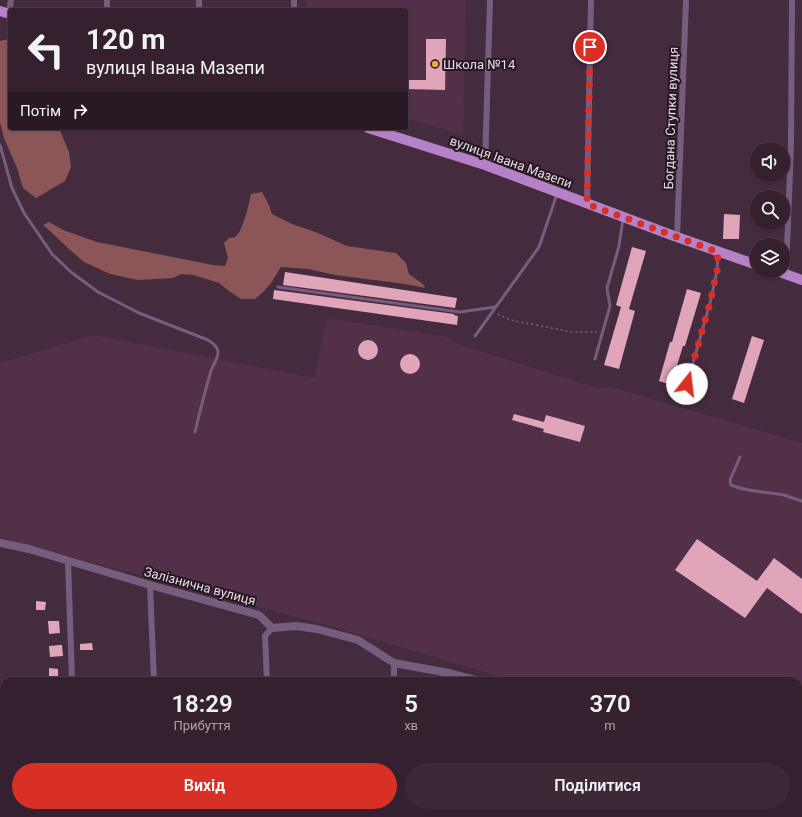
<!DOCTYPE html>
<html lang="uk">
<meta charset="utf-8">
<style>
:root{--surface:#34202e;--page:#3c2836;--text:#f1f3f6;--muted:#a9a3aa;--line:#4e3e4a;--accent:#d93025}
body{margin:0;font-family:Roboto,sans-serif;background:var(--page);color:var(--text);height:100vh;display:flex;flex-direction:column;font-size:15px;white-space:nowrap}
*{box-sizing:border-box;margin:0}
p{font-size:13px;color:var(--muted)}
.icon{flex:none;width:22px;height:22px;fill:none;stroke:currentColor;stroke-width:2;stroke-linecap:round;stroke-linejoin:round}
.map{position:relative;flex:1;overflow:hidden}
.side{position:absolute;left:0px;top:677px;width:802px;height:140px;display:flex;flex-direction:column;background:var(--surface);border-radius:12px 12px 0 0;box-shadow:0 1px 3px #0004,0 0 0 1px var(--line)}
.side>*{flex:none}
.banner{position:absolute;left:8px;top:8px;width:400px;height:122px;border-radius:4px;box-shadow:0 1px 3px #0004,0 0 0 1px var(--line);background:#34202e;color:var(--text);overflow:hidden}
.buttons{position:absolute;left:750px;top:142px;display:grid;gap:8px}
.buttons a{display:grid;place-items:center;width:40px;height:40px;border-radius:50%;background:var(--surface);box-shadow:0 1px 3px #0004,0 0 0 1px var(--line);font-size:20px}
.pin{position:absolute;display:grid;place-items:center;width:34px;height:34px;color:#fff;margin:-17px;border:2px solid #fff;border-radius:50%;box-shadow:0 1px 4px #0007}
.me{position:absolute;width:44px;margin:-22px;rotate:16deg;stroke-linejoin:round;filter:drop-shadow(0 0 3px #0008)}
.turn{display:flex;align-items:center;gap:14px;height:84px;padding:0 12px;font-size:18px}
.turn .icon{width:52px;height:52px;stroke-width:2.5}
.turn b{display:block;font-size:28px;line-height:34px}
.then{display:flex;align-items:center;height:38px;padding:0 12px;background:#0003;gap:8px;font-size:15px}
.eta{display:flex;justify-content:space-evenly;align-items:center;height:68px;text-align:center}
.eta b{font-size:24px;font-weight:600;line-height:28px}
.cta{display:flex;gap:8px;margin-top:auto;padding:8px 12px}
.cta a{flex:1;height:46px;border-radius:24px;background:var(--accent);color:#fff;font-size:16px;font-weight:600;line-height:46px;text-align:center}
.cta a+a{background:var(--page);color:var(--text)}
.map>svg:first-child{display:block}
.built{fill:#513048}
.forest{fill:#8c5557}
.building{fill:#e0a5b8}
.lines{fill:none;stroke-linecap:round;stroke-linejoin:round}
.path{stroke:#7c6475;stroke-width:1.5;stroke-dasharray:2 3;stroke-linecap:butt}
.service{stroke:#765d7e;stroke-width:3}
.minor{stroke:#765d7e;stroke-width:6}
.tertiary{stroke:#765d7e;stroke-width:8}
.primary{stroke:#b582c7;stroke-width:10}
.route{stroke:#d93025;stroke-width:7;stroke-dasharray:0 12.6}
.poi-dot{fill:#e8ab37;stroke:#241821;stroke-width:1.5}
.labels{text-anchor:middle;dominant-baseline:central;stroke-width:4;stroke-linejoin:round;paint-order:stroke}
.poi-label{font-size:13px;fill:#ebd9e5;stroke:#241821;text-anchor:start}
.street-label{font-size:13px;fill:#ebd9e5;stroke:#241821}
</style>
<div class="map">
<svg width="802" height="817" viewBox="0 0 802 817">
<rect width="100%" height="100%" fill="#452b3e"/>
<g class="built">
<polygon points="307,0 466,0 463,135 406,118 406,10 307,10"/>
<polygon points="327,318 448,337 454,343 597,388 611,387 802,443 802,746 798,745 798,681 516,681 326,625 199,590 121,570 31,546 0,539 0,363 94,335 314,378"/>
</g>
<g class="forest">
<polygon points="9,39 10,128 59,128 69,152 71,167 65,181 36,198 23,188 17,168 4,138 0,122 0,41"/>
<path d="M262,192L268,203L272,214L292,224L318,233L347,246L396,253L406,263L409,274L423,284L425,288L405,284L335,275L308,269L281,267L271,283L263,292L255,299H241L229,291L219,283L194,275L181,274L173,278L138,280L110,274L84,262L69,249L50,231L43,225L49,222L63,230L97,242L213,265L225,266L228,258L224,243L229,238C230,238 234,237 235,237C243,232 249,203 251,194Z"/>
</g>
<g class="building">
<polygon points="426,39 446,39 445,90 406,89 406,80 426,80"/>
<polygon points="724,214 740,215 739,239 723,239"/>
<polygon points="632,247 646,251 629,309 635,311 619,369 604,365 621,307 616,305"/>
<polygon points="285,272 457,298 455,308 283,285"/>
<polygon points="687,289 701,293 685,346 683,346 671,385 659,381 670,342 672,342"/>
<polygon points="274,290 282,291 454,314 454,315 458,316 457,325 273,299"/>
<polygon points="752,336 764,340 744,403 732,399"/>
<circle cx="368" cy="350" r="10"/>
<circle cx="410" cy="364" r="10"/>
<polygon points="514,414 544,422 546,415 585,426 580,442 543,432 544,429 512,420"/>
<polygon points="697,539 757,581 774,558 802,579 802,614 767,588 745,618 675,570"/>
<polygon points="36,601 46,602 45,610 36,610"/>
<polygon points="48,621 59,621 60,633 49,634"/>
<polygon points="92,643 93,650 80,650 80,644"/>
<polygon points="60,645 62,645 63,656 50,657 49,646"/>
<polygon points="49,668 58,669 58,677 49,677"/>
</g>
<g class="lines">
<polyline class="path" points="498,314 510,320 572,332 597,332"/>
<g class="service">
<path d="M0,145L12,188L24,213L52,254L71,272L98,292L139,313L208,340C212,343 217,345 218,351C219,357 213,365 211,371C205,391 200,411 195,432"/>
<polyline points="278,287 460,312 495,307"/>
<polyline points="475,336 539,247 557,194"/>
<polyline points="595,359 610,306 607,288 619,246 623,219"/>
<polyline points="687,384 710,303 717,271 718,254"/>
<path d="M740,457L730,480L731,485C748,492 767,492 784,495C790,497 796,499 802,501"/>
</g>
<g class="minor">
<polyline points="199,0 199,10"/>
<polyline points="294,0 294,10"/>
<polyline points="107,10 107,0"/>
<polyline points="9,13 11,0"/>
<polyline points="485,165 490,0"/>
<polyline points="587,204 591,0"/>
<polyline points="677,237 686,0"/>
<polyline points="786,274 791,147 792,0"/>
<polyline points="68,561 72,681"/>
<polyline points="150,585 154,681"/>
<polyline points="267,681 265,636 272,628"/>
<polyline points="394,681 394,663"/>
<polyline points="76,813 76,817"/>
<polyline points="160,813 160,817"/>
<polyline points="275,813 275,817"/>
<polyline points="394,817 394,813"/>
<polyline points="564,817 564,813"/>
<polyline points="761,817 762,813"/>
</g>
<g class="tertiary">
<polyline points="0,543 29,549 150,585 259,615 272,628 296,626 317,629 358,640 394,663 449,673 480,681"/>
<polyline points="798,805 802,807"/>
</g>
<g class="primary">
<polyline points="0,11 10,14"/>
<polyline points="368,128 485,165 674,236 757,265"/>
<polyline points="777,271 802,280"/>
</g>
</g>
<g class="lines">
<polyline class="route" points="590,47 587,204 718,252 717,271 710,303 687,384"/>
</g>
<circle class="poi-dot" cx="435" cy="64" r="4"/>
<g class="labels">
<g class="poi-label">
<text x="443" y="64">Школа №14</text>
</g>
<g class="street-label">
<text transform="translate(671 118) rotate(-88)">Богдана Ступки вулиця</text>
<text transform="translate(511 162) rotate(20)">вулиця Івана Мазепи</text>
<text transform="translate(200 586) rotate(15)">Залізнична вулиця</text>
</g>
</g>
</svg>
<div class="buttons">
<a><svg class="icon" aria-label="sound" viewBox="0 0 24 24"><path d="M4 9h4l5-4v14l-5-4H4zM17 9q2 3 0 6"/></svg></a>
<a><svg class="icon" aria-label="search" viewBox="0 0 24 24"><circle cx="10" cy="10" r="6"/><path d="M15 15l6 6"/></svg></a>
<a><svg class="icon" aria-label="layers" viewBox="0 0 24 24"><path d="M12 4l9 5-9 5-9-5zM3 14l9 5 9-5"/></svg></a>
</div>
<div class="pin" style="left:590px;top:47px;background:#d93025"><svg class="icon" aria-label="arrive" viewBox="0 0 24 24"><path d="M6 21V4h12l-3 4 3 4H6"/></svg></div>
<svg class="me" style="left:687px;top:384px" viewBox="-20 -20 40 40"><circle r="19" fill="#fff"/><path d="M0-13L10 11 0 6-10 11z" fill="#d93025"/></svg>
<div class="banner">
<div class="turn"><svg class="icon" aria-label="left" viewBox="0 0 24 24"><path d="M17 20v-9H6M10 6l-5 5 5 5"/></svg><div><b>120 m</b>вулиця Івана Мазепи</div></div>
<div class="then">Потім<svg class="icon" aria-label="right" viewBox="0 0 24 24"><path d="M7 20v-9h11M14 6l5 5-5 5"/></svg></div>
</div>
<section class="side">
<div class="eta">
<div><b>18:29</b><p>Прибуття</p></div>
<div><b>5</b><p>хв</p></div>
<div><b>370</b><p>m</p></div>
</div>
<div class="cta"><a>Вихід</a><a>Поділитися</a></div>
</section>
</div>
